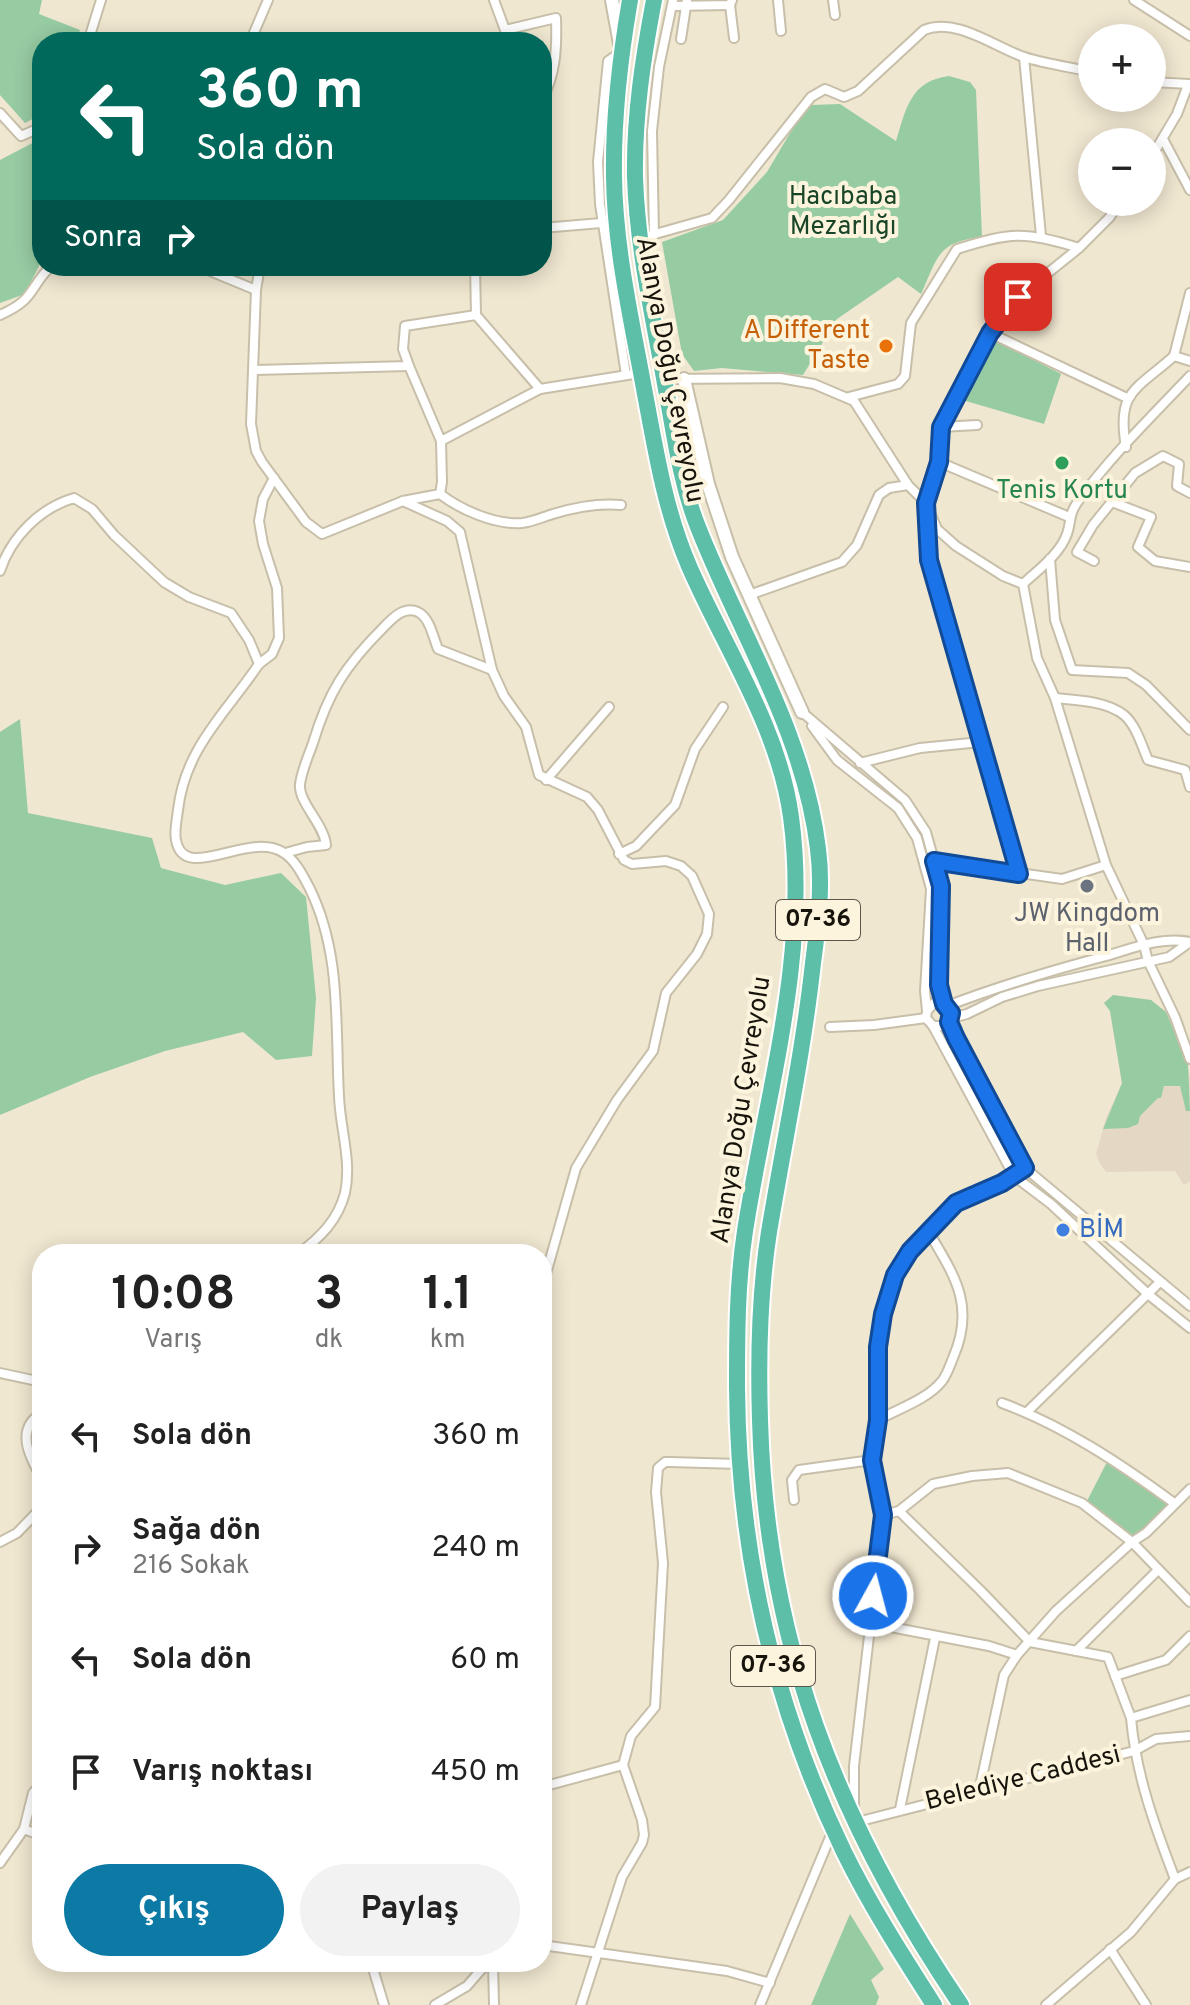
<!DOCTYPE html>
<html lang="tr">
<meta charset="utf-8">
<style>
:root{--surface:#fff;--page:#f2f2f2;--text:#222;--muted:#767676;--accent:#0c7aa4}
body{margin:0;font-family:Overpass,sans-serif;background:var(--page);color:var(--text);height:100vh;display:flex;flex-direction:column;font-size:30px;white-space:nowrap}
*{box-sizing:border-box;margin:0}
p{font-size:26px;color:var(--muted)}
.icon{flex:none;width:44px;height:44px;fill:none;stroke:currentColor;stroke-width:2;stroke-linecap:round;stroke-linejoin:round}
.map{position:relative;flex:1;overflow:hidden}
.side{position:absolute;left:32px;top:1244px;width:520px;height:728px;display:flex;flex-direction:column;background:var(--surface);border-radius:32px;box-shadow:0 4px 20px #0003}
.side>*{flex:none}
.top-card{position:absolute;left:32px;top:32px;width:520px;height:244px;border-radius:32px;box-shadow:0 4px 20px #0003;background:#00695c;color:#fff;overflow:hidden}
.controls{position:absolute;left:1078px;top:24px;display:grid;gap:16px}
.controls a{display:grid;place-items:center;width:88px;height:88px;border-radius:50%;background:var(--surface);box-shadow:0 4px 20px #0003;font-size:40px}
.pin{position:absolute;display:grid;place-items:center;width:68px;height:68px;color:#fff;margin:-34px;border-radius:16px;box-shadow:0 4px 12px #0006}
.me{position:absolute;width:88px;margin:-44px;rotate:7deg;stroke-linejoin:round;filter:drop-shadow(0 0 6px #0008)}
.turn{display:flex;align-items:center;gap:28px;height:168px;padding:0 32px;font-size:36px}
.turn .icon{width:104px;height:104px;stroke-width:2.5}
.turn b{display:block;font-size:56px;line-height:68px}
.then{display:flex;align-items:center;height:76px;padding:0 32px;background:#0003;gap:16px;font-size:30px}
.eta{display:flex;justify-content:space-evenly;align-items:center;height:136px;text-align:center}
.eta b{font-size:48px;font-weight:700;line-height:56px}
.cta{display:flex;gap:16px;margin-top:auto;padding:16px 32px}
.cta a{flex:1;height:92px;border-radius:48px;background:var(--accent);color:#fff;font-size:32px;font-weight:700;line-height:92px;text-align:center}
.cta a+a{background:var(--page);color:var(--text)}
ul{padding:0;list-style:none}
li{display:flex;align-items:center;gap:24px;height:112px;padding:0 32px}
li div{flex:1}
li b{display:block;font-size:30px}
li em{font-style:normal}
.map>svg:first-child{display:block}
.education{fill:#e4d8c4}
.green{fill:#97cca3}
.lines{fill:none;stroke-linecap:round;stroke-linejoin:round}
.street-casing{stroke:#c7bfa9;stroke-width:12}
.secondary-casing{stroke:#c7bfa9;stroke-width:16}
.highway-casing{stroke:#fff;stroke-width:20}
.street{stroke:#fff;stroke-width:8}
.secondary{stroke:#fff;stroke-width:12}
.highway{stroke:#5ebfa9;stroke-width:16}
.route-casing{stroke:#114b97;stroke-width:20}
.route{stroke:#1a73e8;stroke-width:14}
.food-dot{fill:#e8710a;stroke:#fdf4dd;stroke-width:3}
.leisure-dot{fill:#2e9e5b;stroke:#fdf4dd;stroke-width:3}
.worship-dot{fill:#6b7280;stroke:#fdf4dd;stroke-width:3}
.shop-dot{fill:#3f7fe0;stroke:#fdf4dd;stroke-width:3}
.labels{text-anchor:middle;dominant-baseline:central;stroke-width:8;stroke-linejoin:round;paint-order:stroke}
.shield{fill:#fdf4dd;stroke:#5c574b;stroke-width:2}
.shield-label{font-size:24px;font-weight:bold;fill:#17140c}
.park-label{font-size:26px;fill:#184527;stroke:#fdf4dd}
.food-label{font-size:26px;fill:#c56008;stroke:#fdf4dd;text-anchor:end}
.street-label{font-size:26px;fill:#17140c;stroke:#fdf4dd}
.leisure-label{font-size:26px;fill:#27864d;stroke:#fdf4dd}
.worship-label{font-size:26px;fill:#5b616d;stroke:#fdf4dd}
.shop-label{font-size:26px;fill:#366cbe;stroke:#fdf4dd;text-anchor:start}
</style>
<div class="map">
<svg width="1190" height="2005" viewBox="0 0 1190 2005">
<rect width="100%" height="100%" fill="#f0e7d0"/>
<polygon class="education" points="1113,995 1151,1000 1166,1012 1177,1035 1190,1075 1190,1181 1184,1185 1175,1171 1106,1172 1099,1162 1096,1154 1106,1118 1122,1084 1110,1011 1104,1003"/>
<g class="green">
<polygon points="0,0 42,0 39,14 80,30 76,42 42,42 42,114 25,123 0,95"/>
<path d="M949,76L970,82L976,90L982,237C937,242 938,257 921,294L898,277L837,319L803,375L722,368L694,371L682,354L662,242L723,220L767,172L800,116L811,105L840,104L896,141C906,109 910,81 949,76Z"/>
<polygon points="42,138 42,260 25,294 0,303 0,160"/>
<polygon points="991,338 1061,374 1044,424 959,399"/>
<polygon points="20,719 28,813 152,838 161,868 225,885 281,873 306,897 316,998 312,1056 276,1060 243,1032 165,1051 90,1077 0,1115 0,732"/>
<polygon points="1113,995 1151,1000 1166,1012 1188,1064 1190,1111 1186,1111 1180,1086 1164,1086 1161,1098 1158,1098 1140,1116 1138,1124 1128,1128 1103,1129 1122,1083 1110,1011 1104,1003"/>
<polygon points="1108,1460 1170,1504 1144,1531 1132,1539 1086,1503"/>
<polygon points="850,1914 884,1969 871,1980 879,1997 876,2005 811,2005"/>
</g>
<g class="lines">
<defs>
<g id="street">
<path d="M494,0L505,30L556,18C557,47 556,74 542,100"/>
<polyline points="778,0 781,31"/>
<polyline points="833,0 835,15"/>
<polyline points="1134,0 1190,36"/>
<polyline points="730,5 734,38"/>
<polyline points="672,6 730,5 732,0"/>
<polyline points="681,39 687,0"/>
<polyline points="88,42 101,0"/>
<polyline points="250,42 268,0"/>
<polyline points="621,52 608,61 598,162 600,204 626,375"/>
<polyline points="1024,57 1041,236"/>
<polyline points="1152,82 1189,84"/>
<polyline points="0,113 21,136 42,127"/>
<polyline points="1163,139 1190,190"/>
<polyline points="1152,156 1177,114 1188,85"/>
<polyline points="542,228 601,223"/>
<polyline points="654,235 652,131 659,67 673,0"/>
<path d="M641,238L712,218L729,200L811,97L825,89L844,97L858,91L924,30C957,17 994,47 1024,57C1046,64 1070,67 1092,72"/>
<polyline points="198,266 256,290 251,424 256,451 262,462 306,522 322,534 403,501 440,494 442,482 441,441 540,389 640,373"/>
<polyline points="475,266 476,315"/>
<polyline points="256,290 260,266"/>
<path d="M0,315C36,299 28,289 51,266"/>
<polyline points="990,333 1127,398"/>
<polyline points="1174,356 1190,293"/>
<polyline points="409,366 441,441"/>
<polyline points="255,370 409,366 403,349 405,326 476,315 540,389"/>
<path d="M1190,376C1152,416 1111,456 1079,500C1068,515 1072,519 1067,534C1060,554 1038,570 1023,584L1037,658L1055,698L1106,865L1144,945L1148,961L1175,1017L1190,1059"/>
<polyline points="664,379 780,378 814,384 854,401 908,485 926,503 937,529 956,546 1003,576 1023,584"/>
<path d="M849,397L898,384L905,376L911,323L957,249C1010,232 1026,231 1079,248"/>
<polyline points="941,427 977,425"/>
<path d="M1126,447C1116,391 1136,390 1174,356L1190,361"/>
<polyline points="939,462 1069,517"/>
<path d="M274,478L263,499L259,521L263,544L277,588L279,638L272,654L259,664C226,713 185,748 178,810C177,819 174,831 176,840C184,885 250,829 284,853C296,861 303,876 309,887C342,953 335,1024 339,1096C340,1128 352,1161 345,1193C338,1220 320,1238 298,1254"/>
<path d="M440,494C461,510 495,525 522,523C532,522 543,517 553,514C576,507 597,503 621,505"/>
<polyline points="403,501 447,521 460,532 492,670 504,696 526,727 539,775 587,797 598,810 624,860 632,864 666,861 681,866 692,876 709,914 707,934 697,954 666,993 653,1051 617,1100 576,1168 542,1288"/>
<polyline points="1112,502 1151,517 1138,547 1155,561 1190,567"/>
<polyline points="1050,559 1055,620 1072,670 1128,673 1146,685 1190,730"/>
<polyline points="1094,561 1077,552 1093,525 1135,473 1163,456 1179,464 1177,486 1190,493"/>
<path d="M0,571C11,537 40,508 74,498L92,509L114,535L164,582L189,597L231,613L249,640L259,664"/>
<polyline points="749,595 842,562 857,545 879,495 889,488 908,485"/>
<path d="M1055,698C1076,700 1107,701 1124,715C1136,725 1142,746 1148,760L1185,770L1190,787"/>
<polyline points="802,712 905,800 926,832 941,886 938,976 944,1004 951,1015 944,1026 933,1026 926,1018 927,1011 934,1003 944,1004"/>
<polyline points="812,726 837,760 898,808 917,838 931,889 925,991 927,1011"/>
<polyline points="860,763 920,748 981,742"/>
<polyline points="546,780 609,707"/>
<path d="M285,853L307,847L326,845C324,824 298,802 300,784C302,770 308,757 313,743C328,693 345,666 382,629C391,620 403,605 418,612C430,618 433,637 438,649L492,670"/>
<polyline points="619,854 636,846 675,805 695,749 723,707"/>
<polyline points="934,861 1062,879 1106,865"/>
<polyline points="1019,874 929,560 926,503 939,462 941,427 990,333 1018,297 1079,248 1109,218 1120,202"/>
<path d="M947,1006C999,986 1053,970 1106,956C1133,948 1163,936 1190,942"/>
<polyline points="951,1018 967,1014 1002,997 1038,986 1169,957 1190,942"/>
<polyline points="949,1022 1025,1168 1190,1306"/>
<polyline points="933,1026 1014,1176 1051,1204 1149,1295 1190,1328"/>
<polyline points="830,1027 874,1025 926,1018"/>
<polyline points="542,1324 544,1331 542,1335"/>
<polyline points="0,1373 42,1382"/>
<path d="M1002,1403C1064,1426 1121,1464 1174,1503"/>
<polyline points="1027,1412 1160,1282"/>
<path d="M42,1413C14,1429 30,1458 42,1479"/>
<path d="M878,1420C898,1409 928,1399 942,1381C947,1375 950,1365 953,1358C976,1305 954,1275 928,1231"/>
<polyline points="794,1500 792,1480 799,1470 872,1460"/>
<polyline points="899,1511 933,1484 972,1476 1008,1473 1082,1503 1132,1542 1190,1602"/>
<polyline points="883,1515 899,1511 980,1590 1030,1642 1108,1657 1131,1718"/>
<polyline points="0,1542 17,1533 42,1507"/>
<polyline points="870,1623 989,1646 1017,1655"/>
<polyline points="1076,1651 1158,1570"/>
<polyline points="1115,1676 1166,1660 1190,1636"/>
<polyline points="542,1787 623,1765"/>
<polyline points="979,1791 1004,1675 1017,1655 1056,1611 1132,1542 1146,1533 1190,1489"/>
<polyline points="854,1808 854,1766 883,1515 872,1460 878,1420 878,1347 883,1314 895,1275 910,1251 928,1231 956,1203 1002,1183 1025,1168"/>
<polyline points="900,1809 935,1638"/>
<polyline points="857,1822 1134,1751 1156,1739 1190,1736"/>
<polyline points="24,1829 42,1836"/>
<polyline points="0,1863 24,1829 33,1793 42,1783"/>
<path d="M1175,1879C1155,1827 1136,1775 1131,1718L1190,1700"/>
<polyline points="542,1945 727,1971 770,1983"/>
<polyline points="1110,1949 1146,2005"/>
<polyline points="371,1962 384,2005"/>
<polyline points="493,1962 494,2005"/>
<polyline points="435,2005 467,1986 486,1964 493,1962"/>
<polyline points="581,2005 622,1877 642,1843 644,1835 642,1820 623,1765 631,1736 655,1707 663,1563 656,1492 658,1468 665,1462 670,1462 739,1464"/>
<polyline points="760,2005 833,1830"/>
<polyline points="1046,2005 1131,1932 1175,1879 1190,1872"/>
</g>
<g id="secondary">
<polyline points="612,0 620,44"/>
<polyline points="684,379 708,484 732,557 802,712"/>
</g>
<g id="highway">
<path d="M630,0C620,58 613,117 614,177C615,250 632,322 645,394C656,452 665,510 689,566C724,647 779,727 791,817C810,955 766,1095 745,1231C737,1283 737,1335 737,1387C738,1550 773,1705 844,1852C870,1905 902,1955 934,2005"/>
<path d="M654,0C643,58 634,117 635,177C637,246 653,316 665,384C674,431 680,482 698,527C740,634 804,732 818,849C823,887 818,926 813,963C803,1054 784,1142 769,1232C759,1295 758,1357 760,1420C766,1642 837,1822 961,2005"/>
</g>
</defs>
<use href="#street" class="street-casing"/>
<use href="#secondary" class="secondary-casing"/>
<use href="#highway" class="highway-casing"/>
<use href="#street" class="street"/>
<use href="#secondary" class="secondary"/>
<use href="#highway" class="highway"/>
</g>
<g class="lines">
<defs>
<polyline id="route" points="873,1596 883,1515 872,1460 878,1420 878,1347 883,1314 895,1275 910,1251 956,1203 1002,1183 1025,1168 956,1038 949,1022 951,1013 944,1004 939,985 941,886 934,861 1019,874 929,560 926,503 939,462 941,427 990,333 1018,297"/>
</defs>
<use href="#route" class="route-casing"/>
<use href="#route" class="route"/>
</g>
<circle class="food-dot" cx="886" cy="346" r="8"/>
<circle class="leisure-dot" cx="1062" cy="463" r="8"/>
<circle class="worship-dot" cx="1087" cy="886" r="8"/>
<circle class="shop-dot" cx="1063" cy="1230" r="8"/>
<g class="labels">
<g class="shield">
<rect x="776" y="900" width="84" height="40" rx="6"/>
<rect x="731" y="1646" width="84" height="40" rx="6"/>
</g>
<g class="shield-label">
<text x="818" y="920">07-36</text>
<text x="773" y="1666">07-36</text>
</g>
<g class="park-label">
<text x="843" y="197">Hacıbaba<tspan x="843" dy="30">Mezarlığı</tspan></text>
</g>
<g class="food-label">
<text x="870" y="331">A Different<tspan x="870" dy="30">Taste</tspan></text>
</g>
<g class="street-label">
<text transform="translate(669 370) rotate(79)">Alanya Doğu Çevreyolu</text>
<text transform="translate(742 1110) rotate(-81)">Alanya Doğu Çevreyolu</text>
<text transform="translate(1023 1779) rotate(-14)">Belediye Caddesi</text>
</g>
<g class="leisure-label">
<text x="1062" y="491">Tenis Kortu</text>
</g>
<g class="worship-label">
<text x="1087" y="914">JW Kingdom<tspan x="1087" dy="30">Hall</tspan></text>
</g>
<g class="shop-label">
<text x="1079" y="1230">BİM</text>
</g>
</g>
</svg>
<div class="controls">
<a>+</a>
<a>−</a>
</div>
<div class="pin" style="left:1018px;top:297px;background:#d93025"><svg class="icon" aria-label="arrive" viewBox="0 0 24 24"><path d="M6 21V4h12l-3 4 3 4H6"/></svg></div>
<svg class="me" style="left:873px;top:1596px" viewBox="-20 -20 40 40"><circle r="17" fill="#1a73e8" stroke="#fff" stroke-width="3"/><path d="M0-11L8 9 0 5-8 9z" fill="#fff"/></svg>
<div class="top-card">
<div class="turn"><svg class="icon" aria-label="left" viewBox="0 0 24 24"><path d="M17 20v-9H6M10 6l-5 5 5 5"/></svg><div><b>360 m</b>Sola dön</div></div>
<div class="then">Sonra<svg class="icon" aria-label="right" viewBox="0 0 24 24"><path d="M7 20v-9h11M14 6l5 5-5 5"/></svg></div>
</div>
<section class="side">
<div class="eta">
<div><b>10:08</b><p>Varış</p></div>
<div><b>3</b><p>dk</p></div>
<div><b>1.1</b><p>km</p></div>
</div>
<ul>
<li><svg class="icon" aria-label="left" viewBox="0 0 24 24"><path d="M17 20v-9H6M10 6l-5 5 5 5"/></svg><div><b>Sola dön</b></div><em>360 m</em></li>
<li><svg class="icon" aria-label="right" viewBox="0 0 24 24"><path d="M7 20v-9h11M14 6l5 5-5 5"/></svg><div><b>Sağa dön</b><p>216 Sokak</p></div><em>240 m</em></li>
<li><svg class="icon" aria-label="left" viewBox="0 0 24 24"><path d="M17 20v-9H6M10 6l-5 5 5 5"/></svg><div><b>Sola dön</b></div><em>60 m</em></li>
<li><svg class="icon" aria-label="arrive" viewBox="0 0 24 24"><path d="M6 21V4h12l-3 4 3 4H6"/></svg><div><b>Varış noktası</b></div><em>450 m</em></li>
</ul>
<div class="cta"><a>Çıkış</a><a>Paylaş</a></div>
</section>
</div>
